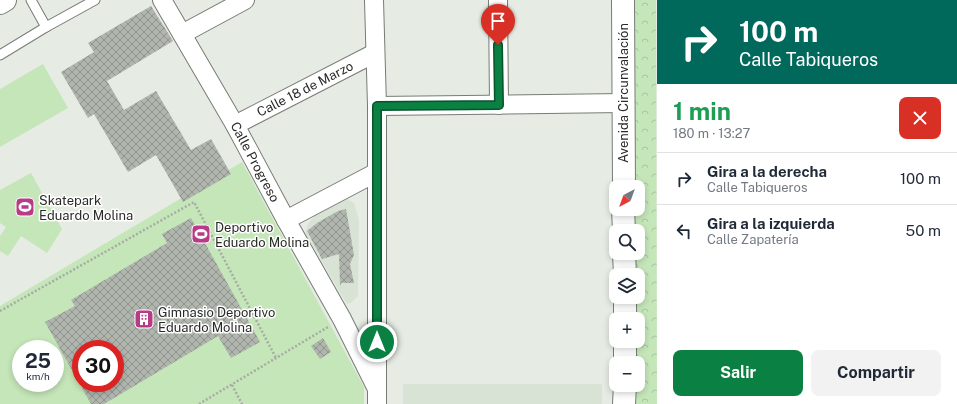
<!DOCTYPE html>
<html lang="es">
<meta charset="utf-8">
<style>
:root{--surface:#fff;--page:#f2f2f3;--text:#1f2937;--muted:#747a83;--line:#e0e1e3;--accent:#0b8043}
body{margin:0;font-family:"Public Sans",sans-serif;background:var(--page);color:var(--text);height:100vh;display:flex;flex-direction:column;font-size:15px;white-space:nowrap}
*{box-sizing:border-box;margin:0}
p{font-size:13px;color:var(--muted)}
.icon{flex:none;width:22px;height:22px;fill:none;stroke:currentColor;stroke-width:2;stroke-linecap:round;stroke-linejoin:round}
.map{position:relative;flex:1;overflow:hidden}
.side{display:flex;flex-direction:column;background:var(--surface);width:300px}
.side>*{flex:none}
.hud{background:#00695c;color:#fff;overflow:hidden}
.needle{width:26px;rotate:221deg}
.controls{position:absolute;left:609px;top:180px;display:grid;gap:8px}
.controls a{display:grid;place-items:center;width:36px;height:36px;border-radius:8px;background:var(--surface);box-shadow:0 2px 6px #0003;font-size:20px}
.speed{position:absolute;left:12px;top:340px;display:flex;gap:8px;font-size:20px;font-weight:700;text-align:center}
.speed>*{display:grid;place-content:center;width:52px;height:52px;border-radius:50%;background:var(--surface);box-shadow:0 2px 6px #0003;line-height:1}
.speed small{font-size:10px;font-weight:400}
.speed .limit{border:6px solid #d22;background:#fff;color:#111}
.pin{position:absolute;display:grid;place-items:center;width:34px;height:34px;color:#fff;margin:-41px -17px;border-radius:50% 50% 50% 0;rotate:-45deg;box-shadow:0 0 4px #0007}
.pin .icon{rotate:45deg}
.me{position:absolute;width:44px;margin:-22px;rotate:0deg;stroke-linejoin:round;filter:drop-shadow(0 0 3px #0008)}
.turn{display:flex;align-items:center;gap:14px;height:84px;padding:0 16px;font-size:18px}
.turn .icon{width:52px;height:52px;stroke-width:2.5}
.turn b{display:block;font-size:28px;line-height:34px}
.round{display:grid;place-items:center;flex:none;width:42px;height:42px;border-radius:8px;background:var(--page)}
.summary{display:flex;align-items:center;justify-content:space-between;height:68px;padding:0 16px}
h1{font-size:24px;font-weight:700;line-height:30px;color:#1e9e55}
.cta{display:flex;gap:8px;margin-top:auto;padding:8px 16px}
.cta a{flex:1;height:46px;border-radius:8px;background:var(--accent);color:#fff;font-size:16px;font-weight:700;line-height:46px;text-align:center}
.cta a+a{background:var(--page);color:var(--text)}
ul{padding:0;list-style:none}
li{display:flex;align-items:center;gap:12px;height:52px;padding:0 16px;border-top:1px solid var(--line)}
li div{flex:1}
li b{display:block;font-size:15px}
li em{font-style:normal}
main{display:flex;flex:1;min-height:0}
.map>svg:first-child{display:block}
.built{fill:#d8e3d5}
.green{fill:#c5e6b9;fill-rule:evenodd}
.park{fill:url(#park-crowns)}
.building{fill:url(#building-cross-hatch);fill-rule:evenodd}
.lines{fill:none;stroke-linecap:round;stroke-linejoin:round}
.service-casing{stroke:#777c75;stroke-width:11}
.minor-casing{stroke:#777c75;stroke-width:20}
.secondary-casing{stroke:#777c75;stroke-width:24}
.primary-casing{stroke:#777c75;stroke-width:24}
.path{stroke:#a7aba5;stroke-width:2.5;stroke-dasharray:2 2;stroke-linecap:butt}
.service{stroke:#fff;stroke-width:9}
.minor{stroke:#fff;stroke-width:18}
.secondary{stroke:#fff;stroke-width:22}
.primary{stroke:#fff;stroke-width:22}
.route-casing{stroke:#07532c;stroke-width:10}
.route{stroke:#0b8043;stroke-width:7}
.labels{text-anchor:middle;dominant-baseline:central;stroke-width:3;stroke-linejoin:round;paint-order:stroke}
.street-label{font-size:13px;fill:#292b28;stroke:#fff}
.poi-label{font-size:13px;fill:#292b28;stroke:#fff;text-anchor:start}
</style>
<main>
<div class="map">
<svg width="657" height="404" viewBox="0 0 657 404">
<defs>
<pattern id="park-crowns" width="20" height="18" patternUnits="userSpaceOnUse"><rect width="20" height="18" fill="#c5e6b9"/><path d="M2 6a3 3 0 1 1 6 0M12 15a3 3 0 1 1 6 0" fill="none" stroke="#a9c59f"/></pattern>
<pattern id="building-cross-hatch" width="8" height="8" patternUnits="userSpaceOnUse"><rect width="8" height="8" fill="#b0b6ae"/><path d="M0 0l8 8M0 8l8-8" fill="none" stroke="#8f948e"/></pattern>
</defs>
<rect width="100%" height="100%" fill="#e6ece4"/>
<g class="built">
<polygon points="347,199 354,203 359,221 358,296 351,303 347,304 305,233 309,222 316,215"/>
<rect x="403" y="384" width="199" height="20"/>
</g>
<g class="green">
<polygon points="43,64 68,108 0,147 0,89"/>
<path d="M242,162L364,387V404H0V306ZM21,349H55V383H21ZM81,349H115V383H81Z"/>
<polygon points="31,173 62,229 47,253 21,236 8,256 0,251 0,236 6,227 0,223 0,190"/>
</g>
<polygon class="park" points="627,0 656,0 657,404 633,404 633,385 638,385 638,363 633,363 633,341 638,341 638,319 633,319 633,297 638,297 638,275 633,275 633,253 638,253 638,231 632,231 632,209 638,209 638,187 631,187"/>
<g class="building">
<polygon points="151,6 173,41 107,81 124,110 156,91 191,150 211,139 231,174 183,202 156,155 128,172 94,114 88,118 61,72 94,52 88,43"/>
<polygon points="346,209 354,255 350,264 354,283 341,283 340,286 339,254 322,259 307,231 317,223 338,211"/>
<path d="M191,218L260,342L231,358L218,336L104,404H91L45,322L75,306L71,300L167,243L162,234ZM81,349H115V383H81Z"/>
<polygon points="323,338 331,352 320,359 311,346"/>
</g>
<g class="lines">
<defs>
<g id="service">
<polyline points="46,27 95,0"/>
<polyline points="0,55 46,27 31,0"/>
</g>
<g id="minor">
<polyline points="162,0 235,125 286,220 342,319 377,389"/>
<polyline points="374,0 377,106 377,404"/>
<polyline points="498,0 499,105"/>
<polyline points="182,34 245,0"/>
<polyline points="377,106 623,103"/>
<polyline points="235,125 375,53"/>
<polyline points="286,220 377,172"/>
</g>
<g id="secondary">
<polyline points="623,0 624,187"/>
<polyline points="623,209 624,231"/>
<polyline points="624,253 625,275"/>
<polyline points="625,319 625,297"/>
<polyline points="625,363 625,341"/>
<polyline points="624,404 625,385"/>
</g>
<polyline id="primary" points="0,3 5,0"/>
</defs>
<use href="#service" class="service-casing"/>
<use href="#minor" class="minor-casing"/>
<use href="#secondary" class="secondary-casing"/>
<use href="#primary" class="primary-casing"/>
<g class="path">
<polyline points="0,311 194,202 276,358"/>
<polyline points="232,385 242,404"/>
<polyline points="199,404 328,327"/>
</g>
<use href="#service" class="service"/>
<use href="#minor" class="minor"/>
<use href="#secondary" class="secondary"/>
<use href="#primary" class="primary"/>
</g>
<g class="lines">
<defs>
<polyline id="route" points="377,342 377,106 499,105 498,45"/>
</defs>
<use href="#route" class="route-casing"/>
<use href="#route" class="route"/>
</g>
<defs>
<symbol id="stadium-square" viewBox="-11 -11 22 22"><rect x="-9" y="-9" width="18" height="18" rx="4" fill="#b93a87" stroke="#fff"/><path d="M0-5a6.5 5 0 1 0 0 10a6.5 5 0 1 0 0-10ZM-3.5-1.8h7v3.6h-7Z" fill="#fff"/></symbol>
<symbol id="building-square" viewBox="-11 -11 22 22"><rect x="-9" y="-9" width="18" height="18" rx="4" fill="#b93a87" stroke="#fff"/><path d="M-4-6H4V6H1V3H-1V6H-4ZM-2.5-4.3h1.7v1.8h-1.7ZM.8-4.3h1.7v1.8H.8ZM-2.5-1h1.7V.8h-1.7ZM.8-1h1.7V.8H.8Z" fill="#fff"/></symbol>
</defs>
<g fill-rule="evenodd">
<use href="#stadium-square" x="14" y="196" width="22" height="22"/>
<use href="#stadium-square" x="190" y="223" width="22" height="22"/>
<use href="#building-square" x="133" y="308" width="22" height="22"/>
</g>
<g class="labels">
<g class="street-label">
<text transform="translate(305 89) rotate(-27)">Calle 18 de Marzo</text>
<text transform="translate(623 93) rotate(-90)">Avenida Circunvalación</text>
<text transform="translate(255 162) rotate(62)">Calle Progreso</text>
</g>
<g class="poi-label">
<text x="39" y="200">Skatepark<tspan x="39" dy="15">Eduardo Molina</tspan></text>
<text x="215" y="227">Deportivo<tspan x="215" dy="15">Eduardo Molina</tspan></text>
<text x="158" y="312">Gimnasio Deportivo<tspan x="158" dy="15">Eduardo Molina</tspan></text>
</g>
</g>
</svg>
<div class="controls">
<a><svg class="needle" viewBox="-14 -14 28 28"><path d="M0-13l5 13h-10z" fill="#e53935"/><path d="M0 13l5-13h-10z" fill="#747a83"/></svg></a>
<a><svg class="icon" aria-label="search" viewBox="0 0 24 24"><circle cx="10" cy="10" r="6"/><path d="M15 15l6 6"/></svg></a>
<a><svg class="icon" aria-label="layers" viewBox="0 0 24 24"><path d="M12 4l9 5-9 5-9-5zM3 14l9 5 9-5"/></svg></a>
<a>+</a>
<a>−</a>
</div>
<div class="speed"><div>25<small>km/h</small></div><div class="limit">30</div></div>
<div class="pin" style="left:498px;top:45px;background:#d93025"><svg class="icon" aria-label="arrive" viewBox="0 0 24 24"><path d="M6 21V4h12l-3 4 3 4H6"/></svg></div>
<svg class="me" style="left:377px;top:342px" viewBox="-20 -20 40 40"><circle r="17" fill="#0b8043" stroke="#fff" stroke-width="3"/><path d="M0-11L8 9 0 5-8 9z" fill="#fff"/></svg>
</div>
<section class="side">
<div class="hud">
<div class="turn"><svg class="icon" aria-label="right" viewBox="0 0 24 24"><path d="M7 20v-9h11M14 6l5 5-5 5"/></svg><div><b>100 m</b>Calle Tabiqueros</div></div>
</div>
<div class="summary"><div><h1>1 min</h1><p>180 m · 13:27</p></div><a class="round" style="background:#d93025;color:#fff"><svg class="icon" aria-label="close" viewBox="0 0 24 24"><path d="M6 6l12 12M18 6L6 18"/></svg></a></div>
<ul>
<li><svg class="icon" aria-label="right" viewBox="0 0 24 24"><path d="M7 20v-9h11M14 6l5 5-5 5"/></svg><div><b>Gira a la derecha</b><p>Calle Tabiqueros</p></div><em>100 m</em></li>
<li><svg class="icon" aria-label="left" viewBox="0 0 24 24"><path d="M17 20v-9H6M10 6l-5 5 5 5"/></svg><div><b>Gira a la izquierda</b><p>Calle Zapatería</p></div><em>50 m</em></li>
</ul>
<div class="cta"><a>Salir</a><a>Compartir</a></div>
</section>
</main>
